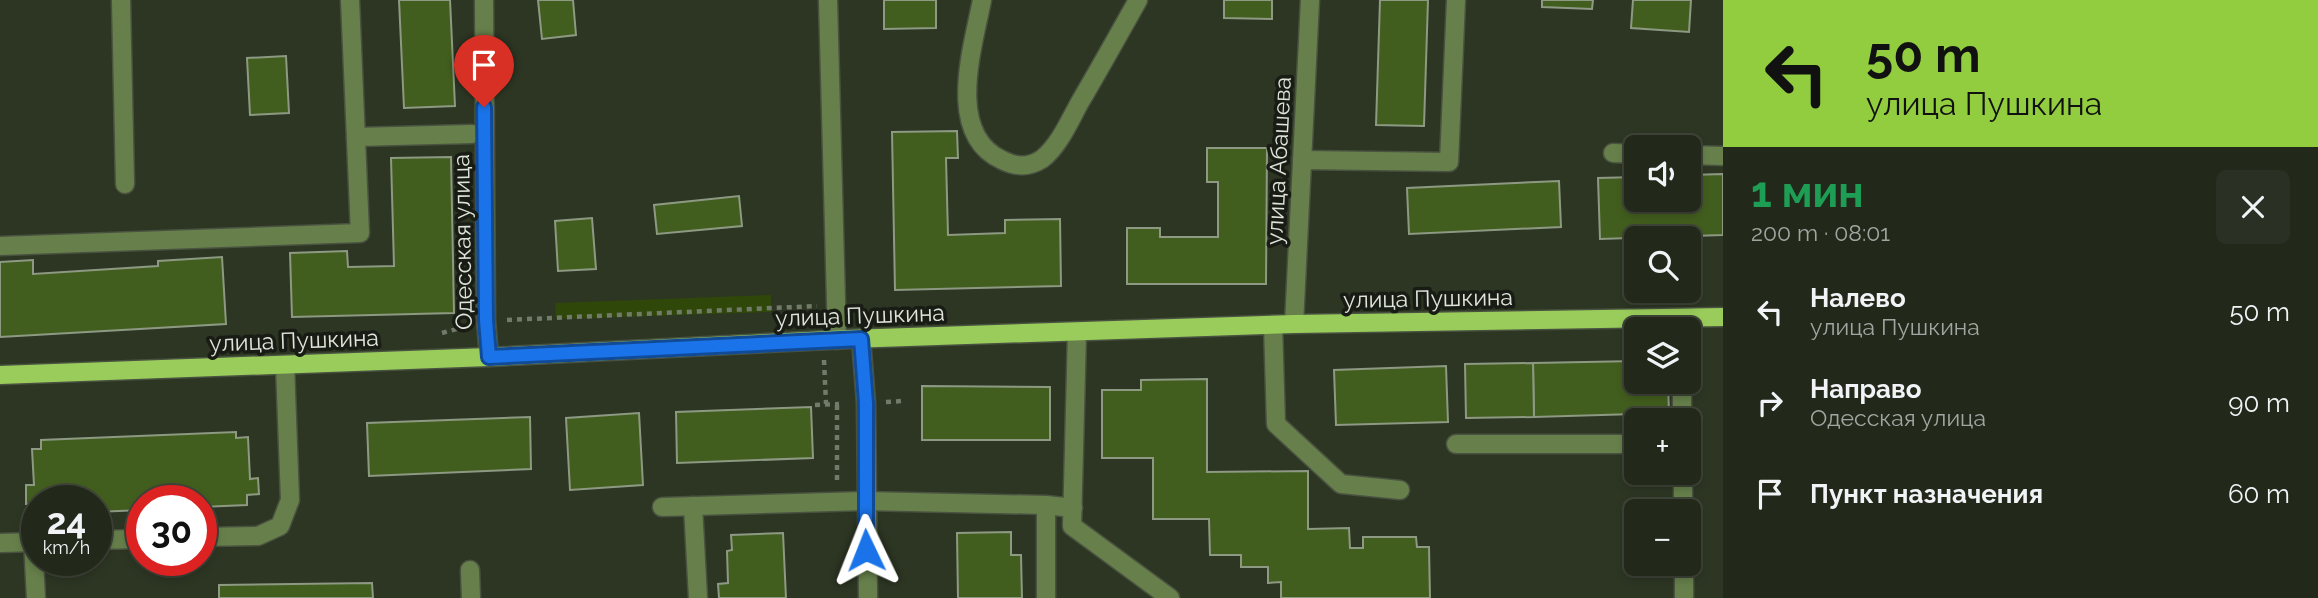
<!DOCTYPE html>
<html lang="ru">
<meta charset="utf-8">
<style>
:root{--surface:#22281a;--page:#2a3023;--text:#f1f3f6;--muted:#a2a6a2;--line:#3f4439}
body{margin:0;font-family:Raleway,sans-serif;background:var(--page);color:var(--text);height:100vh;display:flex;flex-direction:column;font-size:26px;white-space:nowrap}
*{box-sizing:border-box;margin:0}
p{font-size:23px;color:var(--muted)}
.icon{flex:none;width:38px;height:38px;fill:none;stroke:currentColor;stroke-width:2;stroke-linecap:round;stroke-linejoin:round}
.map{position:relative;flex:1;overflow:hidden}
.drawer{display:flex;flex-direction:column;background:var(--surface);width:595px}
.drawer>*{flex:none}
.banner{background:#91cd3f;color:#111;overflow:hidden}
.tools{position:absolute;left:1624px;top:135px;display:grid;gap:14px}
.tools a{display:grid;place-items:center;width:77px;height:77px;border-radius:10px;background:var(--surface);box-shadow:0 4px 10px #0003,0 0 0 2px var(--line);font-size:35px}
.speed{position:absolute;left:21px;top:485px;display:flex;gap:14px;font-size:35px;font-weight:700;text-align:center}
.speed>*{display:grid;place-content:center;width:91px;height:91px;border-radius:50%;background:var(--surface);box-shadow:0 4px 10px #0003,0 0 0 2px var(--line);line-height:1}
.speed small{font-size:18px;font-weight:400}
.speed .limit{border:10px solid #d22;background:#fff;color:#111}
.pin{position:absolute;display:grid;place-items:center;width:60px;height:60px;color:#fff;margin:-72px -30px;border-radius:50% 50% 50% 0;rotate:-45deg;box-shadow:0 0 7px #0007}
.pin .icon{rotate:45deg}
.me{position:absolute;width:77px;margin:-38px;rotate:358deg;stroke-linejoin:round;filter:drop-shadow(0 0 5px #0008)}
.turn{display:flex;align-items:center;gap:24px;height:147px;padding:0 28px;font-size:32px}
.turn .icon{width:91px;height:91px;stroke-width:2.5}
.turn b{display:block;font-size:49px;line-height:60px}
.round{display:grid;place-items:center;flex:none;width:74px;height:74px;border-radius:10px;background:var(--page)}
.summary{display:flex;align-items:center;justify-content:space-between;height:119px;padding:0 28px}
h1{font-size:42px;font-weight:700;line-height:52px;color:#1e9e55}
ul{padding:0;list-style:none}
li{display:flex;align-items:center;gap:21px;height:91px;padding:0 28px}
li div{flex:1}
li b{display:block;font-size:26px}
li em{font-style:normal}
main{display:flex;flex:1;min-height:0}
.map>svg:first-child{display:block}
.green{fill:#2f480a}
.building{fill:#425e1e;stroke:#8d9983;stroke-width:2}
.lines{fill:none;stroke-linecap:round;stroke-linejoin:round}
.minor-casing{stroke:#495240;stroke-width:21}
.major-casing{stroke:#495240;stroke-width:21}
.path{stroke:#727a6a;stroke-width:4.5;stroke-dasharray:5 5;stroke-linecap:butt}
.minor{stroke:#67804b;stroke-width:18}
.major{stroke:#99cc5b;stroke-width:18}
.route-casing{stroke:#114b97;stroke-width:18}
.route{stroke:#1a73e8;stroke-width:12}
.labels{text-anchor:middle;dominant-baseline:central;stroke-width:7;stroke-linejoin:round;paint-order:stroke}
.street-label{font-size:23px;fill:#dee4d9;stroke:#181c14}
</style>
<main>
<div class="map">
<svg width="1723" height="598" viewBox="0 0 1723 598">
<rect width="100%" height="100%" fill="#2d3623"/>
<polygon class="green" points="771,295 771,312 556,319 555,303"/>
<g class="building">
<polygon points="399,0 450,0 455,106 404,108"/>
<polygon points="538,0 573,0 576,35 542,39"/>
<polygon points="884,0 936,0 936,28 884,29"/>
<polygon points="1224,0 1272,0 1272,19 1224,18"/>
<polygon points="1380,0 1428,0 1424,126 1376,125"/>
<polygon points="1542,0 1593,0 1592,9 1542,7"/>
<polygon points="1633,0 1691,0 1689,32 1631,28"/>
<polygon points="286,56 289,113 250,115 247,58"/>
<polygon points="957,131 958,158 946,158 948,235 1005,233 1005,220 1060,219 1061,286 895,290 892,132"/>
<polygon points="1207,148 1267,148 1266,284 1127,284 1127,228 1160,228 1160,237 1218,237 1218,182 1207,182"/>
<polygon points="451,157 454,313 292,317 290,253 347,251 348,267 394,266 391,158"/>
<polygon points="1723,174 1723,235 1600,239 1598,178 1636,177 1636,200 1689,200 1689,175"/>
<polygon points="1559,181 1561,227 1409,234 1407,188"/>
<polygon points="739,196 742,226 657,234 654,205"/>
<polygon points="592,218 596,269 558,271 555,221"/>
<polygon points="222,257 226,324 0,337 0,262 33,260 33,274 158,266 158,261"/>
<polygon points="1636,361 1636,382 1668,382 1669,413 1534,417 1533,363"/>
<polygon points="1533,363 1534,417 1466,418 1465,364"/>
<polygon points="1446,366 1448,422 1336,425 1334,370"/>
<polygon points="1207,379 1207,472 1308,471 1308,529 1349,528 1350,548 1363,548 1363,537 1416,537 1417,547 1429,547 1430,598 1281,598 1281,582 1268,583 1268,567 1241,567 1241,555 1210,555 1209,519 1153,519 1153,458 1102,458 1102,390 1141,390 1141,380"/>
<polygon points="922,386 1050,387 1050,440 922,440"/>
<polygon points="811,407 813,458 677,463 676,412"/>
<polygon points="639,413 643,485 570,490 566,418"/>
<polygon points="530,417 531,469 369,476 367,423"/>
<polygon points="236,432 236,438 248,437 250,479 258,478 259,494 247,495 247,505 201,507 201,500 142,500 142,510 96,512 96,500 37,500 37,504 26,504 26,485 34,485 32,449 41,449 41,440"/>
<polygon points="1011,532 1011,555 1021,555 1022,598 958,598 957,533"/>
<polygon points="783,533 786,598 719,598 718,584 728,583 727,551 732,550 731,535"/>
<polygon points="372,583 373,598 219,598 219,585"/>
</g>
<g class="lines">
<defs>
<g id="minor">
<polyline points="121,0 125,184"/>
<polyline points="484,0 486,320 489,357"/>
<polyline points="828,0 837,340"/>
<path d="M982,0C973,47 945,134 1002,160C1016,167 1028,168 1042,159C1059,146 1070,120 1080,102C1100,68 1119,34 1138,0"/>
<polyline points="356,137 472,134"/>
<polyline points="1613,153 1636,154"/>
<polyline points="1689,155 1723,156"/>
<polyline points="1302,160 1449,162 1456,0"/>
<polyline points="0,246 360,233 350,0"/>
<polyline points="1294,324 1310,0"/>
<polyline points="1273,325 1276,424 1341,484 1400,490"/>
<polyline points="1077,332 1072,526 1170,598"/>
<polyline points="861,339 866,403 868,598"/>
<polyline points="1682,382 1682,420"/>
<polyline points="1456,444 1636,444"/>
<polyline points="1683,472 1683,511"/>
<polyline points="1046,505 1046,598"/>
<polyline points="693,506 698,598"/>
<polyline points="662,507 865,501 1046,505 1073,508"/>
<polyline points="201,537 258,536 280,526 290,500 285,365"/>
<polyline points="96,540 142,539"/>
<polyline points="33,542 36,598"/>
<polyline points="0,543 37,542"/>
<polyline points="1684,564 1684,598"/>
<polyline points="470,570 471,598"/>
</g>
<polyline id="major" points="0,375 489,357 849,339 1294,324 1723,317"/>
</defs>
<use href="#minor" class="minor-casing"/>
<use href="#major" class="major-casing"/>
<g class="path">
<polyline points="507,320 817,306"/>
<polyline points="442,333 464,327"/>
<polyline points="824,360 826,404"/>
<polyline points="886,402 903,401"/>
<polyline points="815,405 839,404"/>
<polyline points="837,480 837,404"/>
</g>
<use href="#minor" class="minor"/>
<use href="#major" class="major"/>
</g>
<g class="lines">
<defs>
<polyline id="route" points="484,107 486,320 489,357 861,339 866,403 866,550"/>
</defs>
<use href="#route" class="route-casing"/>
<use href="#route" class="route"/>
</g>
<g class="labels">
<g class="street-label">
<text transform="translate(1278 161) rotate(-87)">улица Абашева</text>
<text transform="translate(462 242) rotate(-91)">Одесская улица</text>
<text transform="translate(1428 298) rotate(-1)">улица Пушкина</text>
<text transform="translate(860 315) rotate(-2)">улица Пушкина</text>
<text transform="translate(294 340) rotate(-2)">улица Пушкина</text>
</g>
</g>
</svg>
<div class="tools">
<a><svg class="icon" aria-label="sound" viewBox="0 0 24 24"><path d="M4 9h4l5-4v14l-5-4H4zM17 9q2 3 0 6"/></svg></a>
<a><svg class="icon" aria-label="search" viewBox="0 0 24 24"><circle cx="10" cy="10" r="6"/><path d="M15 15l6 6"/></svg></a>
<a><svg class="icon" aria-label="layers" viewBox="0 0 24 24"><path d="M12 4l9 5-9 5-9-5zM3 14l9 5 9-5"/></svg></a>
<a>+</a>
<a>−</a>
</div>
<div class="speed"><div>24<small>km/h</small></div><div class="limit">30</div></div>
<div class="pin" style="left:484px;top:107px;background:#d93025"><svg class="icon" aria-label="arrive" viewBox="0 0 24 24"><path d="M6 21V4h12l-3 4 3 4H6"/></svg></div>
<svg class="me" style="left:866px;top:550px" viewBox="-20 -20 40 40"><path d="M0-17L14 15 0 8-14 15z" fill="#1a73e8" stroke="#fff" stroke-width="4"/></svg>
</div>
<section class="drawer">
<div class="banner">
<div class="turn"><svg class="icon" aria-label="left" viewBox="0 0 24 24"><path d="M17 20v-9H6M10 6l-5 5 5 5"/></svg><div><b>50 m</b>улица Пушкина</div></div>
</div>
<div class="summary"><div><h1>1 мин</h1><p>200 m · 08:01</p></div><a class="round"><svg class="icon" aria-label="close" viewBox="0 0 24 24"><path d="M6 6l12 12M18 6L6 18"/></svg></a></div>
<ul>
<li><svg class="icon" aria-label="left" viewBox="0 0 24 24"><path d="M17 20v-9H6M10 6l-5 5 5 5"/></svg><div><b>Налево</b><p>улица Пушкина</p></div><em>50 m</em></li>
<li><svg class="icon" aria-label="right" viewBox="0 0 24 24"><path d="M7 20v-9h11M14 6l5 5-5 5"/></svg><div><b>Направо</b><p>Одесская улица</p></div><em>90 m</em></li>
<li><svg class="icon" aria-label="arrive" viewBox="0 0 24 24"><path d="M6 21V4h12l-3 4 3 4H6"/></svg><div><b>Пункт назначения</b></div><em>60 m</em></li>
</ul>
</section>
</main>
